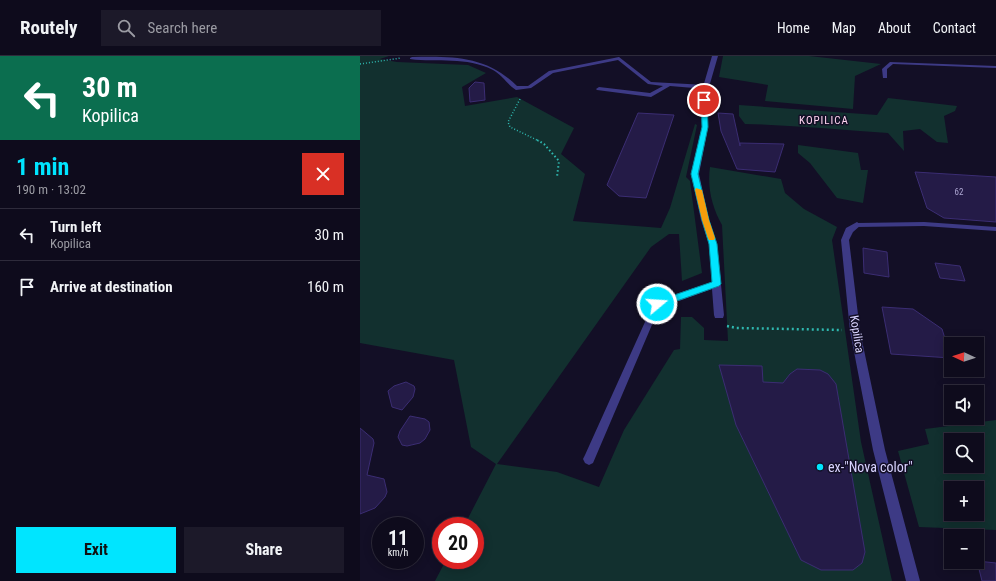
<!DOCTYPE html>
<meta charset="utf-8">
<style>
:root{--surface:#0e0b1c;--page:#1c1929;--text:#f1f3f6;--muted:#9b9ba3;--line:#2e2b3b;--accent:#00e5ff}
body{margin:0;font-family:"Roboto Condensed",sans-serif;background:var(--page);color:var(--text);height:100vh;display:flex;flex-direction:column;font-size:15px;white-space:nowrap}
*{box-sizing:border-box;margin:0}
p{font-size:13px;color:var(--muted)}
.icon{flex:none;width:22px;height:22px;fill:none;stroke:currentColor;stroke-width:2;stroke-linecap:round;stroke-linejoin:round}
.map{position:relative;flex:1;overflow:hidden}
.drawer{display:flex;flex-direction:column;background:var(--surface);width:360px}
.drawer>*{flex:none}
.guide{background:#0b6e4f;color:#fff;overflow:hidden}
.needle{width:26px;rotate:273deg}
.fabs{position:absolute;left:584px;top:281px;display:grid;gap:8px}
.fabs a{display:grid;place-items:center;width:40px;height:40px;border-radius:0px;background:var(--surface);box-shadow:0 2px 10px #0003,0 0 0 1px var(--line);font-size:20px}
.speed{position:absolute;left:12px;top:461px;display:flex;gap:8px;font-size:20px;font-weight:700;text-align:center}
.speed>*{display:grid;place-content:center;width:52px;height:52px;border-radius:50%;background:var(--surface);box-shadow:0 2px 10px #0003,0 0 0 1px var(--line);line-height:1}
.speed small{font-size:10px;font-weight:400}
.speed .limit{border:6px solid #d22;background:#fff;color:#111}
.pin{position:absolute;display:grid;place-items:center;width:34px;height:34px;color:#fff;margin:-17px;border:2px solid #fff;border-radius:50%;box-shadow:0 1px 4px #0007}
.me{position:absolute;width:44px;margin:-22px;rotate:72deg;stroke-linejoin:round;filter:drop-shadow(0 0 3px #0008)}
.turn{display:flex;align-items:center;gap:14px;height:84px;padding:0 16px;font-size:18px}
.turn .icon{width:52px;height:52px;stroke-width:2.5}
.turn b{display:block;font-size:28px;line-height:34px}
.round{display:grid;place-items:center;flex:none;width:42px;height:42px;border-radius:0px;background:var(--page)}
.head{display:flex;align-items:center;justify-content:space-between;height:68px;padding:0 16px}
h1{font-size:24px;font-weight:700;line-height:30px;color:var(--accent)}
.cta{display:flex;gap:8px;margin-top:auto;padding:8px 16px}
.cta a{flex:1;height:46px;border-radius:0px;background:var(--accent);color:#111;font-size:16px;font-weight:700;line-height:46px;text-align:center}
.cta a+a{background:var(--page);color:var(--text)}
ul{padding:0;list-style:none}
li{display:flex;align-items:center;gap:12px;height:52px;padding:0 16px;border-top:1px solid var(--line)}
li div{flex:1}
li b{display:block;font-size:15px}
li em{font-style:normal}
header{display:flex;align-items:center;gap:24px;box-sizing:border-box;height:56px;padding:0 20px;background:var(--surface);border-bottom:1px solid var(--line)}
header strong{font-size:19px}
nav{display:flex;gap:22px;margin-inline-start:auto;font-size:14px}
.search{width:280px;height:36px;background:var(--page);display:flex;align-items:center;gap:10px;box-sizing:border-box;padding:0 14px;border-radius:0px;color:var(--muted);font-size:15px}
main{display:flex;flex:1;min-height:0}
.map>svg:first-child{display:block}
.green{fill:#12302f;fill-rule:evenodd}
.building{fill:#241b47;stroke:#3b2d73}
.lines{fill:none;stroke-linecap:round;stroke-linejoin:round}
.path-far2{stroke:#2fb8b0;stroke-width:1.5;stroke-dasharray:1 2;stroke-linecap:butt}
.path-far1{stroke:#2fb8b0;stroke-width:2;stroke-dasharray:1.5 2.5;stroke-linecap:butt}
.path{stroke:#2fb8b0;stroke-width:2.5;stroke-dasharray:2 3;stroke-linecap:butt}
.lane{fill:#3d3a85;fill-rule:evenodd}
.street{fill:#3d3a85;fill-rule:evenodd}
.route{fill:#00e5ff;stroke:#0095a6}
.slow{fill:#f59e0b}
.poi-dot{fill:#00e5ff;stroke:#130f26;stroke-width:1.5}
.labels{text-anchor:middle;dominant-baseline:central;stroke-width:3;stroke-linejoin:round;paint-order:stroke}
.far-number-label{font-size:9px;fill:#aca6d1}
.far-neighbourhood-label{font-size:11px;letter-spacing:1px;fill:#ffd6f0;stroke:#130f26}
.street-label{font-size:12px;fill:#d9d4ff;stroke:#130f26}
.near-poi-label{font-size:14px;fill:#d9d4ff;stroke:#130f26;text-anchor:start}
</style>
<header>
<strong>Routely</strong>
<div class="search"><svg class="icon" aria-label="search" viewBox="0 0 24 24"><circle cx="10" cy="10" r="6"/><path d="M15 15l6 6"/></svg>Search here</div>
<nav><a>Home</a><a>Map</a><a>About</a><a>Contact</a></nav>
</header>
<main>
<section class="drawer">
<div class="guide">
<div class="turn"><svg class="icon" aria-label="left" viewBox="0 0 24 24"><path d="M17 20v-9H6M10 6l-5 5 5 5"/></svg><div><b>30 m</b>Kopilica</div></div>
</div>
<div class="head"><div><h1>1 min</h1><p>190 m · 13:02</p></div><a class="round" style="background:#d93025;color:#fff"><svg class="icon" aria-label="close" viewBox="0 0 24 24"><path d="M6 6l12 12M18 6L6 18"/></svg></a></div>
<ul>
<li><svg class="icon" aria-label="left" viewBox="0 0 24 24"><path d="M17 20v-9H6M10 6l-5 5 5 5"/></svg><div><b>Turn left</b><p>Kopilica</p></div><em>30 m</em></li>
<li><svg class="icon" aria-label="arrive" viewBox="0 0 24 24"><path d="M6 21V4h12l-3 4 3 4H6"/></svg><div><b>Arrive at destination</b></div><em>160 m</em></li>
</ul>
<div class="cta"><a>Exit</a><a>Share</a></div>
</section>
<div class="map">
<svg width="636" height="525" viewBox="0 0 636 525">
<rect width="100%" height="100%" fill="#130f26"/>
<g class="green">
<path d="M0,0H29L20,3L37,6L108,9L126,17L102,31L105,50L157,41L214,72L201,98L225,118L213,165L301,172L310,152L335,68L337,69L326,121L330,125L342,217L322,225L319,178H309L291,191L137,408L197,416L239,431L264,374L314,294L320,293L321,261H332L344,272V284L368,285L362,169C352,151 347,131 350,111L421,123L425,137L444,153L477,171L472,184L501,386L532,525H75L86,504H115V470H104L136,408L111,391L94,304L0,287Z"/>
<polygon points="363,0 449,0 521,8 495,20 493,53 405,45 408,29 359,21"/>
<path d="M528,42L597,50L595,55L584,60L588,87L577,86L560,73L543,75L544,95L528,77C480,74 433,69 385,68L379,60V49L517,59Z"/>
<polygon points="438,89 498,97 501,114 508,114 503,147 477,142 450,107 438,97"/>
<path d="M636,364V474L559,471L538,395L569,388L565,373ZM591,384H617V410H591ZM591,432H617V458H591Z"/>
</g>
<g class="building">
<polygon points="115,26 124,27 125,44 110,46 109,32"/>
<polygon points="278,57 314,59 286,142 259,140 247,129"/>
<polygon points="358,57 373,58 380,90 380,87 424,88 415,116 377,113 361,75"/>
<polygon points="555,116 636,121 636,166 584,162 567,152"/>
<polygon points="503,192 527,196 529,221 504,217"/>
<polygon points="575,207 600,210 605,225 580,222"/>
<polygon points="522,251 553,253 582,273 591,302 531,298"/>
<polygon points="359,309 402,310 403,326 423,327 430,318 437,313 460,314 468,318 476,328 505,496 502,507 493,514 461,514 441,504 376,369"/>
<polygon points="46,326 54,330 55,333 53,341 42,354 32,351 28,335 34,330"/>
<polygon points="50,360 65,363 69,366 70,374 65,383 60,387 47,390 42,389 38,381 40,375"/>
<polygon points="0,372 13,383 14,387 7,419 24,423 27,436 25,441 15,452 0,458"/>
<polygon points="617,505 636,507 636,525 622,525"/>
</g>
<g class="lines">
<g class="path-far2">
<polyline points="0,8 41,2"/>
<polyline points="160,43 148,66 150,71 179,85"/>
</g>
<polyline class="path-far1" points="177,84 184,88 199,105 197,121"/>
<polyline class="path" points="367,270 376,272 482,274"/>
<g class="lane">
<path d="M52,1C93,0 127,0 157,30H168L189,15L259,1L291,26L346,29L349,31L346,33L310,30L291,41L237,34L236,33L239,31L290,37L303,30L288,28L258,4L193,17L171,32L156,34C148,29 142,19 133,14C106,0 78,7 50,3V2Z"/>
<polygon points="530,6 636,10 636,12 533,8 527,13 527,22 523,22 522,13"/>
<polygon points="564,166 636,171 636,175 564,170 497,171 493,169 497,167"/>
<polygon points="319,238 323,241 322,243 300,250 233,407 229,409 225,407 223,403 225,399 294,246"/>
</g>
<g class="street">
<polygon points="352,0 358,0 349,31 347,44 348,71 339,118 349,164 357,188 364,259 363,262 355,262 354,259 352,233 319,245 314,241 316,238 352,226 349,188 341,164 331,118 342,71 341,44 343,31"/>
<polygon points="497,166 501,169 493,176 489,184 500,275 525,394 560,525 546,525 513,394 490,275 481,184 486,172"/>
</g>
</g>
<polygon class="route" points="344,43 347,44 348,71 338,118 349,164 357,188 361,228 359,230 297,252 292,248 294,246 352,226 349,188 342,164 331,118 342,71 341,44"/>
<polygon class="slow" points="336,132 342,134 349,164 355,182 354,184 349,184 348,182 342,164 335,134"/>
<circle class="poi-dot" cx="460" cy="411" r="4"/>
<g class="labels">
<g class="far-number-label">
<text x="599" y="136">62</text>
</g>
<g class="far-neighbourhood-label">
<text x="464" y="64">KOPILICA</text>
</g>
<g class="street-label">
<text transform="translate(497 278) rotate(81)">Kopilica</text>
</g>
<g class="near-poi-label">
<text x="468" y="411">ex-"Nova color"</text>
</g>
</g>
</svg>
<div class="fabs">
<a><svg class="needle" viewBox="-14 -14 28 28"><path d="M0-13l5 13h-10z" fill="#e53935"/><path d="M0 13l5-13h-10z" fill="#9b9ba3"/></svg></a>
<a><svg class="icon" aria-label="sound" viewBox="0 0 24 24"><path d="M4 9h4l5-4v14l-5-4H4zM17 9q2 3 0 6"/></svg></a>
<a><svg class="icon" aria-label="search" viewBox="0 0 24 24"><circle cx="10" cy="10" r="6"/><path d="M15 15l6 6"/></svg></a>
<a>+</a>
<a>−</a>
</div>
<div class="speed"><div>11<small>km/h</small></div><div class="limit">20</div></div>
<div class="pin" style="left:344px;top:44px;background:#d93025"><svg class="icon" aria-label="arrive" viewBox="0 0 24 24"><path d="M6 21V4h12l-3 4 3 4H6"/></svg></div>
<svg class="me" style="left:297px;top:248px" viewBox="-20 -20 40 40"><circle r="17" fill="#00e5ff" stroke="#fff" stroke-width="3"/><path d="M0-11L8 9 0 5-8 9z" fill="#fff"/></svg>
</div>
</main>
